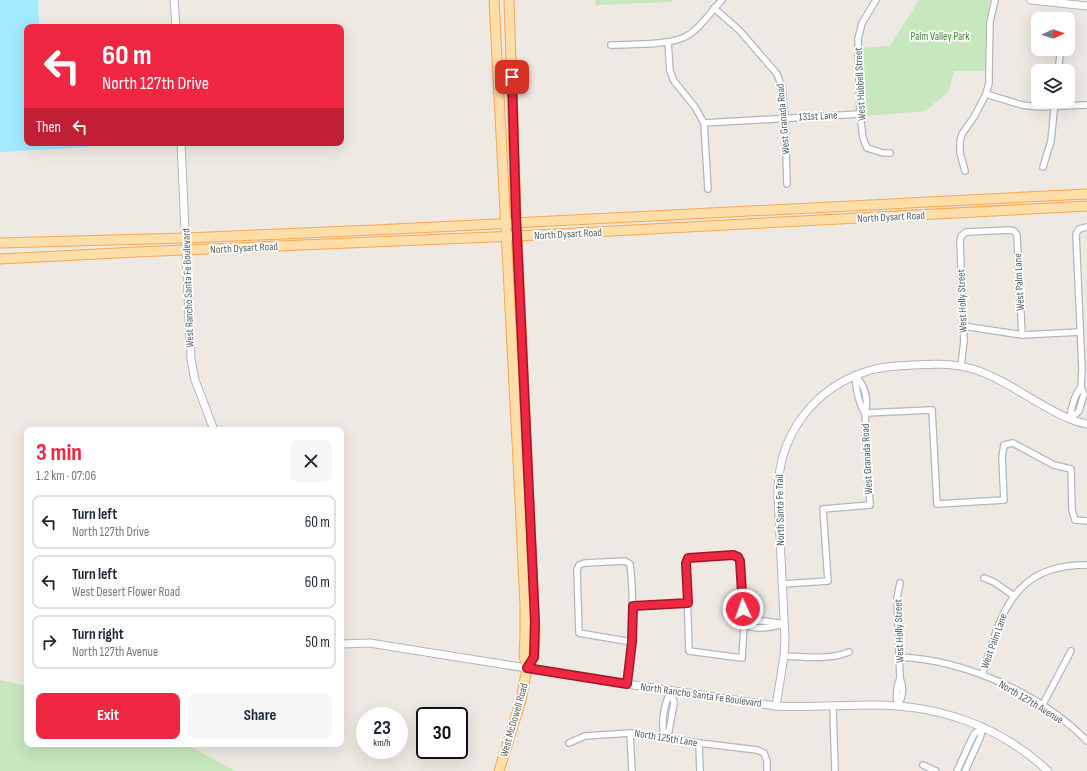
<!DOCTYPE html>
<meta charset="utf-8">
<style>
:root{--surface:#fff;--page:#f6f6f7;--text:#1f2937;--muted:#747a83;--line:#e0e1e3;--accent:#f02742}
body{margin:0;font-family:"Sofia Sans Condensed",sans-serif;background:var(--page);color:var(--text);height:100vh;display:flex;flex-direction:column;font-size:15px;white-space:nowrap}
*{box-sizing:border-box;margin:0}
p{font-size:13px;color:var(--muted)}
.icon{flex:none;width:22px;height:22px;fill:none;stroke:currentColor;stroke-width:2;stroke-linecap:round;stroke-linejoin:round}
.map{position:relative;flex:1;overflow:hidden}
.details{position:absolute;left:24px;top:427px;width:320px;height:320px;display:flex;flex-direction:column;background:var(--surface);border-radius:8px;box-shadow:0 4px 16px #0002}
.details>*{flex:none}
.banner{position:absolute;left:24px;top:24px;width:320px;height:122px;border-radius:8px;box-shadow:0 4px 16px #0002;background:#f02742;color:#fff;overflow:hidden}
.needle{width:26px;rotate:87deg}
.fabs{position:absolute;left:1031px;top:12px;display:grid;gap:8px}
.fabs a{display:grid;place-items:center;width:44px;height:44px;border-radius:8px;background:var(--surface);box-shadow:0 4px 16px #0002;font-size:20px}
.speed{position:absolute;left:356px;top:707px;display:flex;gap:8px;font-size:20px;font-weight:700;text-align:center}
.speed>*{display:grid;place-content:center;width:52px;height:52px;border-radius:50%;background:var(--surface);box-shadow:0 4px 16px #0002;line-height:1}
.speed small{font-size:10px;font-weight:400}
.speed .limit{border:2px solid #111;border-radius:6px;background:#fff;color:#111}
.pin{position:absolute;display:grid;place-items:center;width:34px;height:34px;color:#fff;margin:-17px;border-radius:8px;box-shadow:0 2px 6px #0006}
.me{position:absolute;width:44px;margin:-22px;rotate:357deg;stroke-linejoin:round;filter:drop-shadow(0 0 3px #0008)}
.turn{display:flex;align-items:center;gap:14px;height:84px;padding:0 12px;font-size:18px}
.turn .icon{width:52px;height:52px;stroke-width:2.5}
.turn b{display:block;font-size:28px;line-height:34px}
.then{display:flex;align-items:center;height:38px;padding:0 12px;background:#0003;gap:8px;font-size:15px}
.round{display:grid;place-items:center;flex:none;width:42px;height:42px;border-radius:8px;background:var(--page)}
.head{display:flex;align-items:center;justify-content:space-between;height:68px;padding:0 12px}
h1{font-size:24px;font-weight:700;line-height:30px;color:var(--accent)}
.cta{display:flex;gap:8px;margin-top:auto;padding:8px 12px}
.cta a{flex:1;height:46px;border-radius:8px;background:var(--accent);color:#fff;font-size:16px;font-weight:700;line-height:46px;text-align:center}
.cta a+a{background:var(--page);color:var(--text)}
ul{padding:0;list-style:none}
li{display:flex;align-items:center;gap:12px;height:54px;margin:0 8px 6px;padding:0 4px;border:2px solid var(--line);border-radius:8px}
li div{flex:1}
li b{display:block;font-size:15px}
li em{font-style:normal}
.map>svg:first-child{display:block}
.green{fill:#c7e7be}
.water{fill:#a2eaff}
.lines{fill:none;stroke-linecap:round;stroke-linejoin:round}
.minor-casing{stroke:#b3b7bb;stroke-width:8}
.tertiary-casing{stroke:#b3b7bb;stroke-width:9}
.primary-casing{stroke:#f7a653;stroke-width:11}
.minor{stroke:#fff;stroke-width:5.5}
.tertiary{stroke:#fff;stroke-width:7}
.primary{stroke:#ffdea7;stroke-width:9}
.route-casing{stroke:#9c192b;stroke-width:10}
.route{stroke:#f02742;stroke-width:7}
.labels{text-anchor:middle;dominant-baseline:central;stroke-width:3.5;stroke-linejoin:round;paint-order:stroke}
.park-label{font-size:11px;fill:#3f8531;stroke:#fff}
.street-label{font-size:11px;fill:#5b6164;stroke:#fff}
</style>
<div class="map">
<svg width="1087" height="771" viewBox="0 0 1087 771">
<rect width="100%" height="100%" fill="#eee9e3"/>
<g class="green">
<polygon points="595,0 673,0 671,2 596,5"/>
<polygon points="919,0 990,0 986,21 985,71 954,71 949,91 925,111 866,116 861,48 890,46"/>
<polygon points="0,680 27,686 27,744 185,744 236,771 0,771"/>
</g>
<polygon class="water" points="0,0 38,0 39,27 27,27 27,143 89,143 89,147 0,152"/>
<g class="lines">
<defs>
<g id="minor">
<polyline points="876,0 862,23 858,39 860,114 863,138 867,148 883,153 890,153"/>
<polyline points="714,8 740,31 777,74 782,87 785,118 787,184"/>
<polyline points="668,42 670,71 674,81 695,107 704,123 708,189"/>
<path d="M611,45C632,44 674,46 690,34C703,25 711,11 722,0"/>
<polyline points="1058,71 1061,49"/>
<polyline points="986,94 1022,105 1040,107 1087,105"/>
<polyline points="704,123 860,114"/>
<polyline points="1043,167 1051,141 1055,101"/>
<polyline points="965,171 960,153 960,141 962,134 974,117 986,94 989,83 989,70 990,22 995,0"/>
<polyline points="963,326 1022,335 1080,332"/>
<polyline points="961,366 964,341 960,241 961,236 966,232 1010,230 1014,231 1017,235 1022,335"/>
<path d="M855,375C856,388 858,403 865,413"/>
<polyline points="865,413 932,410 937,504 1004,500 1002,457 1004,445 1013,443 1054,465 1071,469 1072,510 1075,520 1087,521"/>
<polyline points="1070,419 1079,411 1084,394 1081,387 1082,369 1076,234 1079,229 1087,227"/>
<path d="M1070,419C1071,408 1074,396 1081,387"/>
<polygon points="733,555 738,557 741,561 744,624 742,658 689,651 686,563 688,558"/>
<polyline points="984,578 994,582 1014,596"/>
<path d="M783,584L828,581L823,509L870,505L865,413C869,399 865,386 855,375"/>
<polyline points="633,606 688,603"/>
<path d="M744,624C756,631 772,627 784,624"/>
<path d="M744,624C755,619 770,621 782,624"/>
<path d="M784,656C805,657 829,660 849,652"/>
<path d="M900,657C965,660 1041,694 1087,741"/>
<path d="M982,675C996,633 1005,582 1054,569C1064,566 1076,565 1087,565"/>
<path d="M627,684C632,644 635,604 630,564L625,561L585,563L579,565L577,570L579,633L632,642"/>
<path d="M898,706C903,696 904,689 900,678L897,598L900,583"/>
<path d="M898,706C895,696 896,688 900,678"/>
<polyline points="1042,706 1071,651"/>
<polyline points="833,707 835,771"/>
<polyline points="630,733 632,771"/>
<polyline points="664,737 669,731 674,703 671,691"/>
<path d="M664,737C661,722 664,704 671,691"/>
<polyline points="569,743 585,736 630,733 699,743 757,750 764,753 767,761 767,771"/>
<polyline points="699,743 700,771"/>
<polyline points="923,765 936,771"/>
<polyline points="957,771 974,734 983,727"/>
<polyline points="965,771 980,738 983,727"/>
</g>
<g id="tertiary">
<polyline points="174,0 176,27"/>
<polyline points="1031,0 1087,6"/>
<polyline points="181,143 191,360 195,380 214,430"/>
<path d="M341,644L370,643L388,646L627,684L776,706C807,708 838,705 870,705C936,704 999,725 1048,771"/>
<path d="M776,706L784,656L785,639L778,496C777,436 813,387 871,370C885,366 899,366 913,365C933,364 953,363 973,369C1008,380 1036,405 1070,419C1075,421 1081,423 1087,424"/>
</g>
<g id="primary">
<polyline points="494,0 518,461 525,605 525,636 524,656 527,668"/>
<polyline points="0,243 186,238 375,230 1087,194"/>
<polyline points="0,259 136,252 517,236 1087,206"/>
<polyline points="499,771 521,700 527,668 534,657 535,635 516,215 509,0"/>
</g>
</defs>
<use href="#minor" class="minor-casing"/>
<use href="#tertiary" class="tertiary-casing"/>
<use href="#primary" class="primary-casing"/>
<use href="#minor" class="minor"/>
<use href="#tertiary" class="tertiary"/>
<use href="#primary" class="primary"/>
</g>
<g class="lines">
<defs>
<polyline id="route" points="512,77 516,215 535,622 534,657 527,668 627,684 632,642 633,606 688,603 686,563 688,558 733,555 738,557 740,561 743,609"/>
</defs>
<use href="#route" class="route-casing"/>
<use href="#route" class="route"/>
</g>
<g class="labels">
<g class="park-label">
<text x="940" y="36">Palm Valley Park</text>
</g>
<g class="street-label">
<text transform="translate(860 84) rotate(-93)">West Hubbell Street</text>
<text transform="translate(818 116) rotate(-3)">131st Lane</text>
<text transform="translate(783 119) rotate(-95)">West Granada Road</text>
<text transform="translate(891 217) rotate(-3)">North Dysart Road</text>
<text transform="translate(568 234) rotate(-3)">North Dysart Road</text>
<text transform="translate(244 248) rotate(-3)">North Dysart Road</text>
<text transform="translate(1019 282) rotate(-93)">West Palm Lane</text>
<text transform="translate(188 288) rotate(-92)">West Rancho Santa Fe Boulevard</text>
<text transform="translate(962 301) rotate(-92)">West Holly Street</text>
<text transform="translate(867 459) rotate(-93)">West Granada Road</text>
<text transform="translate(780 510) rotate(-91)">North Santa Fe Trail</text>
<text transform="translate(899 631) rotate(-92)">West Holly Street</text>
<text transform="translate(994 641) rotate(-70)">West Palm Lane</text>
<text transform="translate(701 695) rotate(8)">North Rancho Santa Fe Boulevard</text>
<text transform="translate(1031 702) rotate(31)">North 127th Avenue</text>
<text transform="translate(514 720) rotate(-74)">West McDowell Road</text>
<text transform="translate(666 738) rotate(9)">North 125th Lane</text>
</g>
</g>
</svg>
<div class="fabs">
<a><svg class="needle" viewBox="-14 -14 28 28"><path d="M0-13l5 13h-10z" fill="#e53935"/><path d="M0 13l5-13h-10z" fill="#747a83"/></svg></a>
<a><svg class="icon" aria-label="layers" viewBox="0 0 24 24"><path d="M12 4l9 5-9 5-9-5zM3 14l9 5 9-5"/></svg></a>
</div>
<div class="speed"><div>23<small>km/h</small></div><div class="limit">30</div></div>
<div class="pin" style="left:512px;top:77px;background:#d93025"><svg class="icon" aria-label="arrive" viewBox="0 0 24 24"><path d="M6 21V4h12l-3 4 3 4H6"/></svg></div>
<svg class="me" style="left:743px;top:609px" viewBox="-20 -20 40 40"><circle r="17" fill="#f02742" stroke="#fff" stroke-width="3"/><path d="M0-11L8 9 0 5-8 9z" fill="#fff"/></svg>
<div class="banner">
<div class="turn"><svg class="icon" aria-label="left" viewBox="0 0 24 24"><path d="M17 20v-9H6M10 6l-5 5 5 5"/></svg><div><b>60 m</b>North 127th Drive</div></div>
<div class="then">Then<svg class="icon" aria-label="left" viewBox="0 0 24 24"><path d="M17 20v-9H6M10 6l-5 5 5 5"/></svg></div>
</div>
<section class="details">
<div class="head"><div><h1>3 min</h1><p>1.2 km · 07:06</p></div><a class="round"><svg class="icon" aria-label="close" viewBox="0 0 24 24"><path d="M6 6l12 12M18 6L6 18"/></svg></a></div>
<ul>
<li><svg class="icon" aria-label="left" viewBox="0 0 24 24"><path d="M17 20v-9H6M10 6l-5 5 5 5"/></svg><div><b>Turn left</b><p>North 127th Drive</p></div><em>60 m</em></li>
<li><svg class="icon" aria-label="left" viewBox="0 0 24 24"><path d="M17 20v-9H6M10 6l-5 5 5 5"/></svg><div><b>Turn left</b><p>West Desert Flower Road</p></div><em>60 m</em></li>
<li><svg class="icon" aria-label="right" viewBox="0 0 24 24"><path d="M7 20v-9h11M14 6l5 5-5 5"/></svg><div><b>Turn right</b><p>North 127th Avenue</p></div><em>50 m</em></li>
</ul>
<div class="cta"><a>Exit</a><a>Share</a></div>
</section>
</div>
